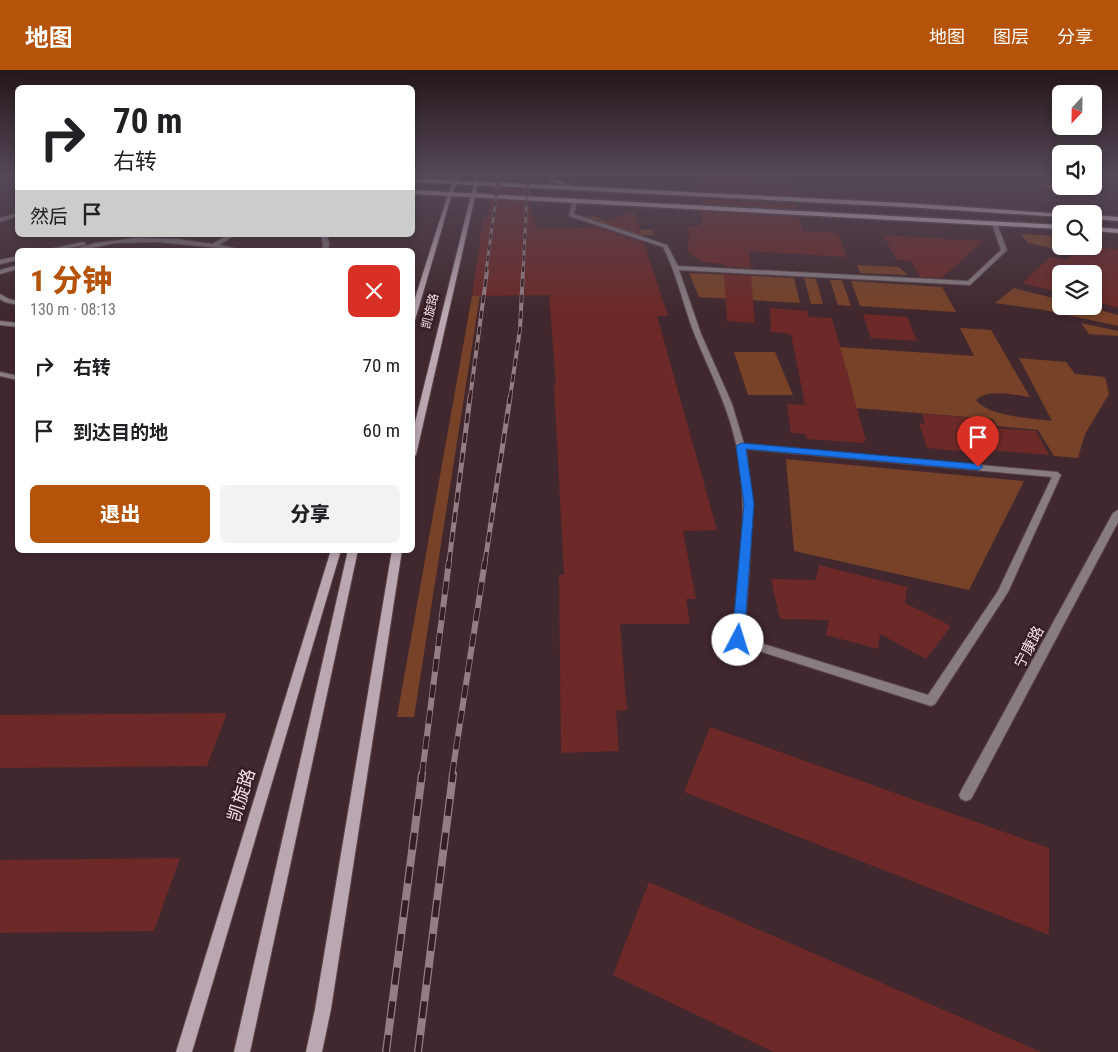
<!DOCTYPE html>
<html lang="zh">
<meta charset="utf-8">
<style>
:root{--surface:#fff;--page:#f2f2f2;--text:#202124;--muted:#757577;--accent:#b45309}
body{margin:0;font-family:"Roboto Condensed","Noto Sans SC",sans-serif;background:var(--page);color:var(--text);height:100vh;display:flex;flex-direction:column;font-size:19px;white-space:nowrap}
*{box-sizing:border-box;margin:0}
p{font-size:16px;color:var(--muted)}
.icon{flex:none;width:28px;height:28px;fill:none;stroke:currentColor;stroke-width:2;stroke-linecap:round;stroke-linejoin:round}
.map{position:relative;flex:1;overflow:hidden}
.drawer{position:absolute;left:15px;top:178px;width:400px;height:305px;display:flex;flex-direction:column;background:var(--surface);border-radius:8px;box-shadow:0 2px 8px #0003}
.drawer>*{flex:none}
.top-card{position:absolute;left:15px;top:15px;width:400px;height:152px;border-radius:8px;box-shadow:0 2px 8px #0003;background:#fff;color:var(--text);overflow:hidden}
.needle{width:32px;rotate:202deg}
.fabs{position:absolute;left:1052px;top:15px;display:grid;gap:10px}
.fabs a{display:grid;place-items:center;width:50px;height:50px;border-radius:8px;background:var(--surface);box-shadow:0 2px 8px #0003;font-size:25px}
.pin{position:absolute;display:grid;place-items:center;width:42px;height:42px;color:#fff;margin:-51px -21px;border-radius:50% 50% 50% 0;rotate:-45deg;box-shadow:0 0 5px #0007}
.pin .icon{rotate:45deg}
.me{position:absolute;width:55px;margin:-28px;rotate:5deg;stroke-linejoin:round;filter:drop-shadow(0 0 4px #0008)}
.turn{display:flex;align-items:center;gap:18px;height:105px;padding:0 15px;font-size:22px}
.turn .icon{width:65px;height:65px;stroke-width:2.5}
.turn b{display:block;font-size:35px;line-height:42px}
.then{display:flex;align-items:center;height:48px;padding:0 15px;background:#0003;gap:10px;font-size:19px}
.round{display:grid;place-items:center;flex:none;width:52px;height:52px;border-radius:8px;background:var(--page)}
.overview{display:flex;align-items:center;justify-content:space-between;height:85px;padding:0 15px}
h1{font-size:30px;font-weight:800;line-height:38px;color:var(--accent)}
.action{display:flex;gap:10px;margin-top:auto;padding:10px 15px}
.action a{flex:1;height:58px;border-radius:8px;background:var(--accent);color:#fff;font-size:20px;font-weight:800;line-height:58px;text-align:center}
.action a+a{background:var(--page);color:var(--text)}
ul{padding:0;list-style:none}
li{display:flex;align-items:center;gap:15px;height:65px;padding:0 15px}
li div{flex:1}
li b{display:block;font-size:19px}
li em{font-style:normal}
header{display:flex;align-items:center;gap:30px;box-sizing:border-box;height:70px;padding:0 25px;background:var(--accent);color:#fff}
header strong{font-size:24px}
nav{display:flex;gap:28px;margin-inline-start:auto;font-size:18px}
.map>svg:first-child{display:block}
.green{fill:#774228}
.building{fill:#6c2927}
.lines{fill:none;stroke-linecap:round;stroke-linejoin:round}
.street-casing{stroke:#5d464b;stroke-width:2}
.secondary-casing{stroke:#5d464b;stroke-width:2}
.primary-casing{stroke:#5d464b;stroke-width:3}
.street{fill:#887c83;fill-rule:evenodd}
.secondary{fill:#baa7b2;fill-rule:evenodd}
.primary{fill:#e1c8d7;fill-rule:evenodd}
.rail-far4-casing{stroke:#947e83;stroke-width:3}
.rail-far3-casing{stroke:#947e83;stroke-width:4}
.rail-far2-casing{stroke:#947e83;stroke-width:5}
.rail-far1-casing{stroke:#947e83;stroke-width:6}
.rail-casing{stroke:#947e83;stroke-width:8}
.rail-far4{stroke:#371e24;stroke-width:2;stroke-dasharray:5.5;stroke-linecap:butt}
.rail-far3{stroke:#371e24;stroke-width:2.5;stroke-dasharray:8;stroke-linecap:butt}
.rail-far2{stroke:#371e24;stroke-width:3;stroke-dasharray:10;stroke-linecap:butt}
.rail-far1{stroke:#371e24;stroke-width:4.5;stroke-dasharray:13;stroke-linecap:butt}
.rail{stroke:#371e24;stroke-width:5.5;stroke-dasharray:17;stroke-linecap:butt}
.route{fill:#1a73e8;stroke:#114b97}
.labels{text-anchor:middle;dominant-baseline:central;stroke-width:5;stroke-linejoin:round;paint-order:stroke}
.far-street-label{font-size:12px;fill:#f3e1e5;stroke:#371e24}
.street-label{font-size:15px;fill:#f3e1e5;stroke:#371e24}
.near-street-label{font-size:18px;fill:#f3e1e5;stroke:#371e24}
</style>
<header>
<strong>地图</strong>
<nav><a>地图</a><a>图层</a><a>分享</a></nav>
</header>
<div class="map">
<svg width="1118" height="982" viewBox="0 0 1118 982">
<rect width="100%" height="100%" fill="#41282e"/>
<g class="green">
<polygon points="1053,105 1061,105 1061,116 1070,116 1071,122 1067,124 1040,119"/>
<path d="M586,146L597,147L630,161L652,159L655,165C633,167 605,158 586,146Z"/>
<polygon points="1021,164 1061,166 1061,176 1073,176 1072,178 1076,181 1073,183 1028,173"/>
<polygon points="857,195 899,197 908,205 860,203"/>
<polygon points="689,203 794,208 800,233 699,227"/>
<polygon points="804,208 816,209 823,234 811,234"/>
<polygon points="830,210 842,210 851,236 838,235"/>
<polygon points="851,211 942,217 956,242 860,236"/>
<polygon points="1014,218 1061,230 1061,236 1085,236 1118,245 1118,256 1044,240 995,233"/>
<polygon points="480,225 414,647 397,647 472,226"/>
<polygon points="1081,253 1118,261 1118,266 1089,264"/>
<path d="M960,258L991,260L1030,327C1014,325 988,318 976,330C989,347 1031,348 1052,351L1019,288L1066,292L1075,304L1105,307L1109,324L1085,364L1078,388L1054,386L1038,360L997,356L993,349L805,334L802,318L852,321L847,301L798,298L794,274L974,286Z"/>
<polygon points="734,282 775,282 793,325 748,325"/>
<polygon points="786,389 1024,411 969,520 794,481"/>
</g>
<g class="building">
<polygon points="494,105 531,105 531,112 493,110"/>
<polygon points="701,107 789,111 793,125 701,121"/>
<polygon points="492,118 531,120 531,125 492,122"/>
<polygon points="701,129 795,133 797,139 701,134"/>
<polygon points="490,130 531,132 531,147 535,147 535,159 585,158 593,156 644,173 668,246 657,246 717,460 683,461 696,529 686,529 690,554 620,554 627,640 616,641 619,681 561,683 559,505 564,505 554,315 556,315 549,225 472,226 483,148 488,148"/>
<polygon points="701,141 799,147 803,161 838,163 847,187 749,181 751,198 724,196 724,194 702,192 688,182 689,156 701,156"/>
<polygon points="634,142 641,164 604,152"/>
<polygon points="883,165 948,169 983,171 942,208 920,207 911,191 897,190"/>
<polygon points="1079,177 1118,179 1118,238 1094,231 1094,204 1061,204 1061,223 1022,213 1050,187 1066,190"/>
<polygon points="724,204 751,206 755,253 727,251"/>
<polygon points="770,238 807,241 809,247 832,248 866,371 864,370 865,373 807,369 806,364 791,363 787,334 805,335 791,264 771,262"/>
<polygon points="863,244 907,247 917,271 871,268"/>
<polygon points="922,344 991,349 995,358 1036,361 1049,385 987,380 989,384 927,378 919,353 925,354"/>
<polygon points="819,495 907,517 905,533 951,556 926,589 880,564 878,579 826,565 829,550 780,549 771,509 816,510"/>
<polygon points="227,643 207,696 0,698 0,645"/>
<polygon points="710,657 1049,778 1049,865 684,722"/>
<polygon points="180,788 154,861 0,863 0,790"/>
<polygon points="649,812 1041,982 774,982 613,905"/>
</g>
<g class="lines">
<defs>
<g id="street">
<path d="M575,129L577,130L574,144L667,175L678,196L968,211L1001,180L991,152L996,151L1007,180L970,215L679,200L701,264L732,334L744,374L1057,402L1061,405L1008,522L935,634L931,636L734,573L732,570C739,502 752,429 733,362C724,327 707,296 694,263C683,234 677,204 663,177L569,146L573,130ZM746,379L1052,407L998,521L928,625L744,568C749,504 756,442 746,379Z"/>
<polygon points="18,143 18,146 0,152 0,148"/>
<polygon points="228,165 235,165 219,175 242,180 157,172 116,173 82,180 72,180 95,173 136,168 178,169 212,174"/>
<polygon points="321,165 327,165 329,174 328,180 322,180 323,174"/>
<polygon points="83,172 86,174 85,175 58,180 46,180"/>
<polygon points="18,186 18,190 0,194 0,190"/>
<polygon points="18,195 18,199 0,204 0,200"/>
<polygon points="0,224 9,229 18,231 18,235 5,232 0,229"/>
<polygon points="0,251 18,253 18,257 0,255"/>
<polygon points="0,302 18,306 18,310 0,306"/>
<polygon points="1118,440 1118,452 971,729 966,731 961,729 959,725 961,721 1113,443"/>
</g>
<g id="secondary">
<polygon points="456,105 460,105 452,124 415,250 412,252 412,238 448,124"/>
<polygon points="476,105 480,105 416,385 412,387 412,365"/>
<polygon points="550,105 554,105 554,109 579,118 577,119 550,111"/>
<polygon points="331,480 341,480 192,982 176,982"/>
<polygon points="348,480 358,480 250,982 234,982"/>
<polygon points="392,480 402,480 331,939 322,982 306,982 315,939"/>
</g>
<g id="primary">
<polygon points="412,108 905,133 1063,144 1061,144 1061,147 905,137 412,112"/>
<polygon points="412,120 1061,155 1061,159 412,124"/>
<polygon points="1094,145 1118,147 1118,151 1094,149"/>
<polygon points="1094,157 1118,159 1118,163 1094,161"/>
</g>
</defs>
<use href="#street" class="street-casing"/>
<use href="#secondary" class="secondary-casing"/>
<use href="#primary" class="primary-casing"/>
<use href="#street" class="street"/>
<use href="#secondary" class="secondary"/>
<use href="#primary" class="primary"/>
<defs>
<g id="rail-far4">
<polyline points="486,202 499,105"/>
<polyline points="523,202 528,105"/>
</g>
<g id="rail-far3">
<polyline points="470,328 487,201"/>
<polyline points="510,328 520,259 523,201"/>
</g>
<g id="rail-far2">
<polyline points="449,492 470,327"/>
<polyline points="485,492 510,327"/>
</g>
<g id="rail-far1">
<polyline points="422,705 449,491"/>
<polyline points="452,705 485,491"/>
</g>
<g id="rail">
<polyline points="386,982 422,704"/>
<polyline points="418,982 453,704"/>
</g>
</defs>
<use href="#rail-far4" class="rail-far4-casing"/>
<use href="#rail-far3" class="rail-far3-casing"/>
<use href="#rail-far2" class="rail-far2-casing"/>
<use href="#rail-far1" class="rail-far1-casing"/>
<use href="#rail" class="rail-casing"/>
<use href="#rail-far4" class="rail-far4"/>
<use href="#rail-far3" class="rail-far3"/>
<use href="#rail-far2" class="rail-far2"/>
<use href="#rail-far1" class="rail-far1"/>
<use href="#rail" class="rail"/>
</g>
<linearGradient id="sky" x2="0" y2="1"><stop stop-color="#241619"/><stop offset="0.43" stop-color="#544857"/><stop offset="1" stop-color="#544857" stop-opacity="0"/></linearGradient>
<rect width="1118" height="243" fill="url(#sky)"/>
<polygon class="route" points="741,373 978,394 983,397 978,400 746,379 754,434 744,570 742,573 733,573 732,570 744,434 736,376"/>
<g class="labels">
<g class="far-street-label">
<text transform="translate(430 241) rotate(-76)">凯旋路</text>
</g>
<g class="street-label">
<text transform="translate(1029 577) rotate(-62)">宁康路</text>
</g>
<g class="near-street-label">
<text transform="translate(241 725) rotate(-73)">凯旋路</text>
</g>
</g>
</svg>
<div class="fabs">
<a><svg class="needle" viewBox="-14 -14 28 28"><path d="M0-13l5 13h-10z" fill="#e53935"/><path d="M0 13l5-13h-10z" fill="#757577"/></svg></a>
<a><svg class="icon" aria-label="sound" viewBox="0 0 24 24"><path d="M4 9h4l5-4v14l-5-4H4zM17 9q2 3 0 6"/></svg></a>
<a><svg class="icon" aria-label="search" viewBox="0 0 24 24"><circle cx="10" cy="10" r="6"/><path d="M15 15l6 6"/></svg></a>
<a><svg class="icon" aria-label="layers" viewBox="0 0 24 24"><path d="M12 4l9 5-9 5-9-5zM3 14l9 5 9-5"/></svg></a>
</div>
<div class="pin" style="left:978px;top:397px;background:#d93025"><svg class="icon" aria-label="arrive" viewBox="0 0 24 24"><path d="M6 21V4h12l-3 4 3 4H6"/></svg></div>
<svg class="me" style="left:738px;top:570px" viewBox="-20 -20 40 40"><circle r="19" fill="#fff"/><path d="M0-13L10 11 0 6-10 11z" fill="#1a73e8"/></svg>
<div class="top-card">
<div class="turn"><svg class="icon" aria-label="right" viewBox="0 0 24 24"><path d="M7 20v-9h11M14 6l5 5-5 5"/></svg><div><b>70 m</b>右转</div></div>
<div class="then">然后<svg class="icon" aria-label="arrive" viewBox="0 0 24 24"><path d="M6 21V4h12l-3 4 3 4H6"/></svg></div>
</div>
<section class="drawer">
<div class="overview"><div><h1>1 分钟</h1><p>130 m · 08:13</p></div><a class="round" style="background:#d93025;color:#fff"><svg class="icon" aria-label="close" viewBox="0 0 24 24"><path d="M6 6l12 12M18 6L6 18"/></svg></a></div>
<ul>
<li><svg class="icon" aria-label="right" viewBox="0 0 24 24"><path d="M7 20v-9h11M14 6l5 5-5 5"/></svg><div><b>右转</b></div><em>70 m</em></li>
<li><svg class="icon" aria-label="arrive" viewBox="0 0 24 24"><path d="M6 21V4h12l-3 4 3 4H6"/></svg><div><b>到达目的地</b></div><em>60 m</em></li>
</ul>
<div class="action"><a>退出</a><a>分享</a></div>
</section>
</div>
